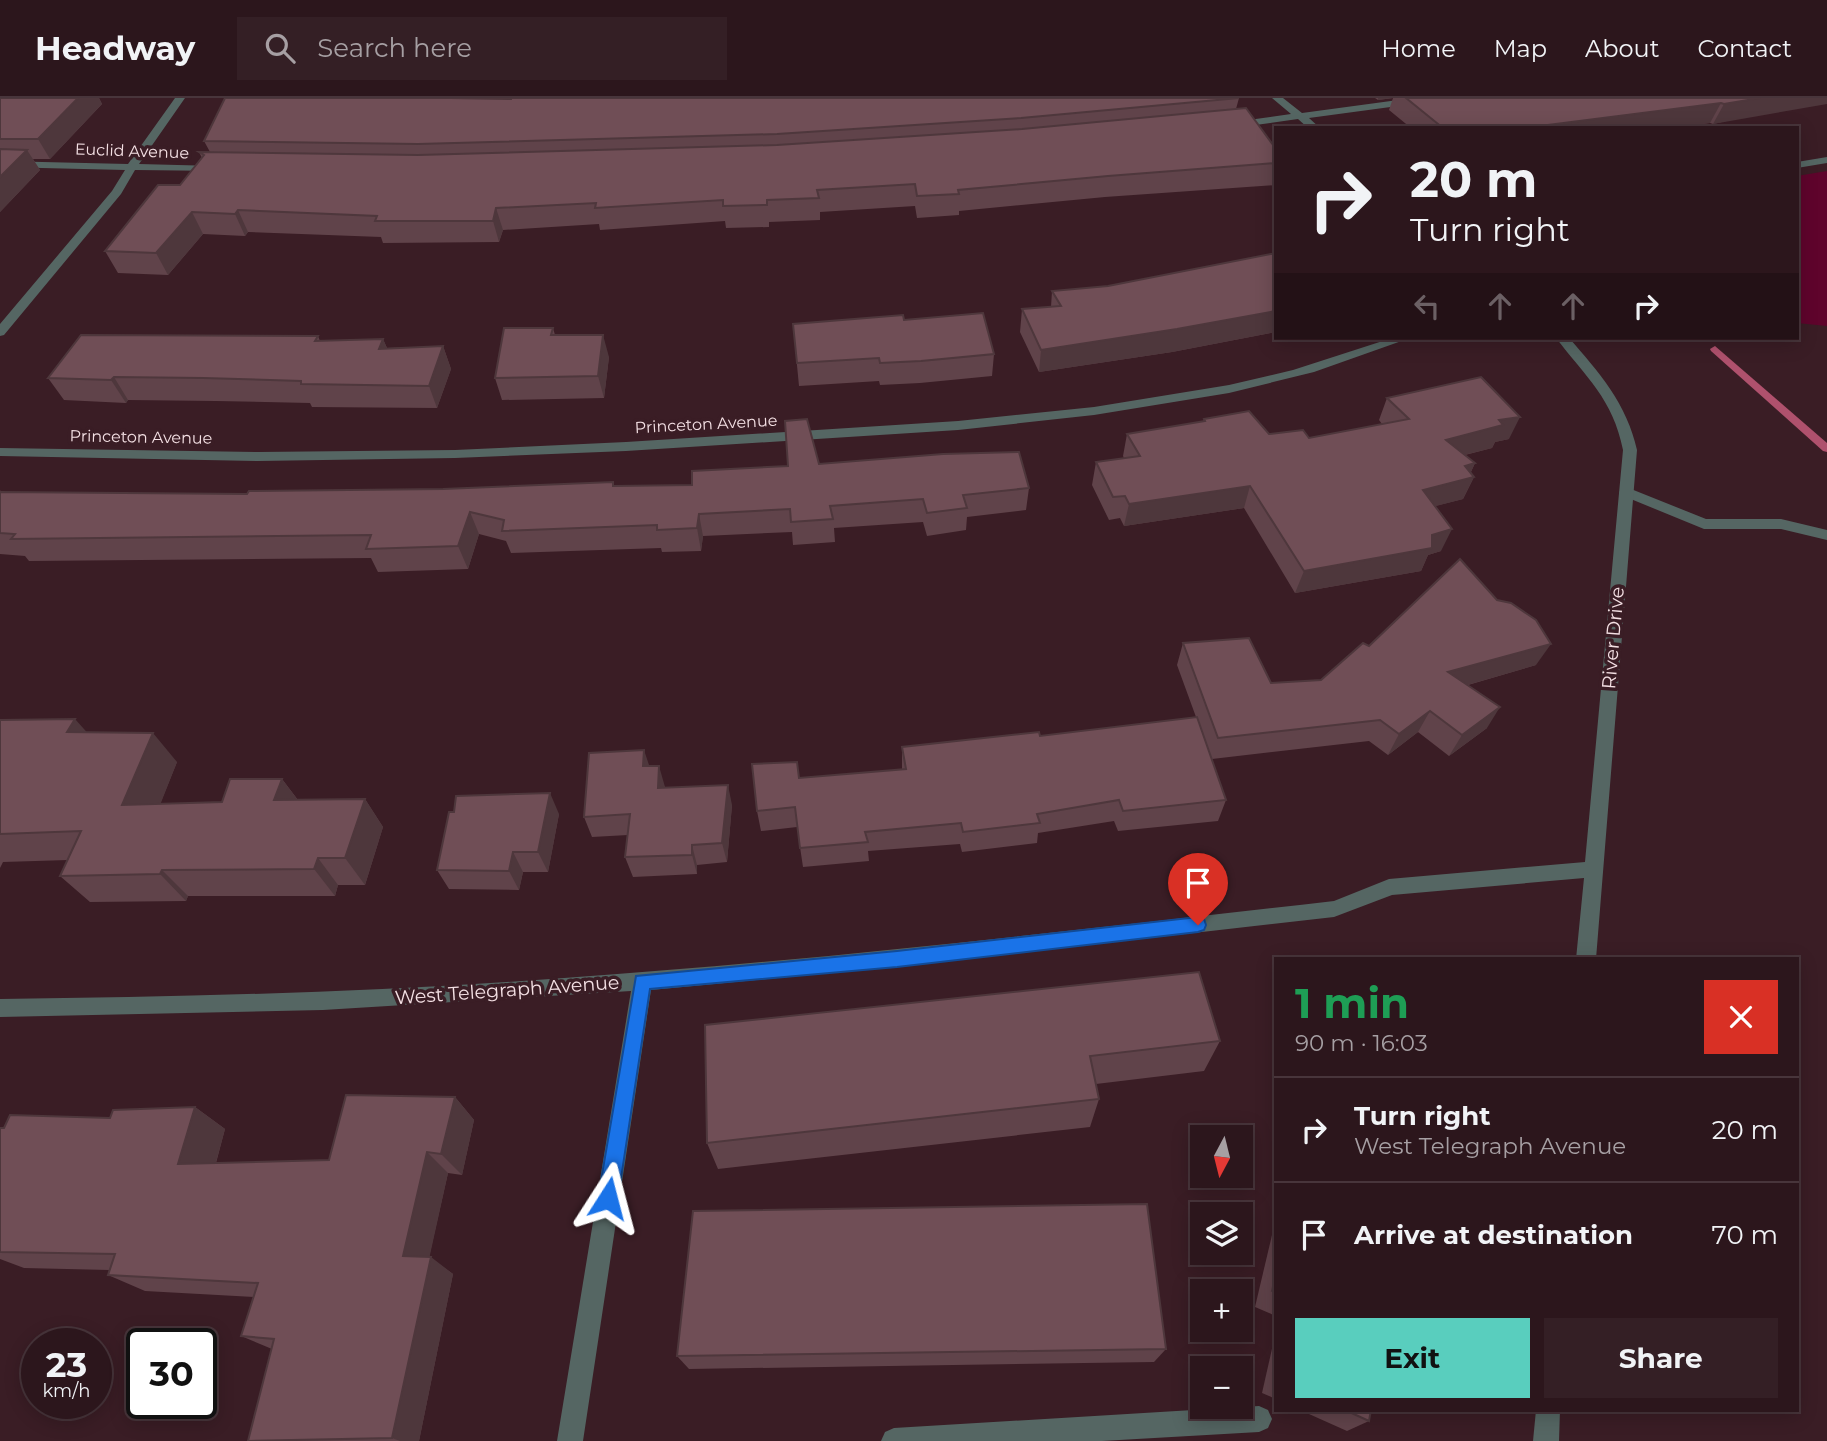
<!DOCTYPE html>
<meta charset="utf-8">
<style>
:root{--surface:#2c161c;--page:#341f25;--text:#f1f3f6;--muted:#a69fa3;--line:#48353b;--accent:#59cebe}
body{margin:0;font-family:Montserrat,sans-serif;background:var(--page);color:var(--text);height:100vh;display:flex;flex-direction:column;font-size:26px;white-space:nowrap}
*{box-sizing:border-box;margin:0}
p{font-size:23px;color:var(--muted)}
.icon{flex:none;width:38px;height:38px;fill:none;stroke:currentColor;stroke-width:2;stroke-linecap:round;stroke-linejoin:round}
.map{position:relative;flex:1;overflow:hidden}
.side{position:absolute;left:1274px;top:859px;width:525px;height:455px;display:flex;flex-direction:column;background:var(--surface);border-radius:0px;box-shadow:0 4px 18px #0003,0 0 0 2px var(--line)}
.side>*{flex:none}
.hud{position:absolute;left:1274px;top:28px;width:525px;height:214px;border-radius:0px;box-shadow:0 4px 18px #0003,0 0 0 2px var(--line);background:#2c161c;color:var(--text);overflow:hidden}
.needle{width:46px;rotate:187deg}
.tools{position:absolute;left:1190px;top:1027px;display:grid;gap:14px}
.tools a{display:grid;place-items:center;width:63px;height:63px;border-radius:0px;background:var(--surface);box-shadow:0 4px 18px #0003,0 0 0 2px var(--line);font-size:35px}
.speed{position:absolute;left:21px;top:1230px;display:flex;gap:14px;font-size:35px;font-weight:700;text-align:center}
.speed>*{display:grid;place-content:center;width:91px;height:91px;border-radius:50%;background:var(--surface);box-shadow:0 4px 18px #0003,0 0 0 2px var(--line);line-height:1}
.speed small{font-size:18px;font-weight:400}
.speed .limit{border:4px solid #111;border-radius:10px;background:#fff;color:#111}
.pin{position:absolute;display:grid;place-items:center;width:60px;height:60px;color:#fff;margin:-72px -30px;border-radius:50% 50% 50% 0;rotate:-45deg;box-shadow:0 0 7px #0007}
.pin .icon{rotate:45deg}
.me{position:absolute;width:77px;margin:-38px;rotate:9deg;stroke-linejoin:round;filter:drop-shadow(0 0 5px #0008)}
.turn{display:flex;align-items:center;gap:24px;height:147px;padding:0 21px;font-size:32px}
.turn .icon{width:91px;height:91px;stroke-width:2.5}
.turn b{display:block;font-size:49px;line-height:60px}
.lanes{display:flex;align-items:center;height:66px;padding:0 21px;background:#0003;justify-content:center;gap:35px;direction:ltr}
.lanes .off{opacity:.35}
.round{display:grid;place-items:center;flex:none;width:74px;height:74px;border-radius:0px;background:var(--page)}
.summary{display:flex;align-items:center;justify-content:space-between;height:119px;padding:0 21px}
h1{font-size:42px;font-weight:700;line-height:52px;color:#1e9e55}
.action{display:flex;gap:14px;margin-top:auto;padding:14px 21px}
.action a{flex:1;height:80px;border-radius:0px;background:var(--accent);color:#111;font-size:28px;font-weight:700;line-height:80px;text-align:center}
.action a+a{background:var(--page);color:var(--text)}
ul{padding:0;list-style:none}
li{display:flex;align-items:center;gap:21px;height:105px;padding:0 21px;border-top:2px solid var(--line)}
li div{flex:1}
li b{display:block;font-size:26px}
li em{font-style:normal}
header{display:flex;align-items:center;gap:42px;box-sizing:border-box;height:98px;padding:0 35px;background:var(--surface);border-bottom:2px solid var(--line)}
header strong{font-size:33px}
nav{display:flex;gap:38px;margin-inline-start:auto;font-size:24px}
.search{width:490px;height:63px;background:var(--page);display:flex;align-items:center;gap:18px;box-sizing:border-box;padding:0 24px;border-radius:0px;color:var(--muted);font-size:26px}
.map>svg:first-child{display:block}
.green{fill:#5f042c}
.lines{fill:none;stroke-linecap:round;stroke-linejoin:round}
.stream{fill:#af516d;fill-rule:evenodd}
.lane{fill:#556663;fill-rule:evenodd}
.street{fill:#556663;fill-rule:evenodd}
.wall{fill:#60434a}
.shaded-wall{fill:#4e373c}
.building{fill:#704e56;stroke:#4e373c;stroke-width:2}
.route{fill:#1a73e8;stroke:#114b97;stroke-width:2}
.labels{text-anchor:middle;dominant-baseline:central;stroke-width:7;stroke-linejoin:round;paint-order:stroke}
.far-street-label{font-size:16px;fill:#f4e0e4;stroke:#3a1d25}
.street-label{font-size:19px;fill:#f4e0e4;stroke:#3a1d25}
</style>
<header>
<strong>Headway</strong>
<div class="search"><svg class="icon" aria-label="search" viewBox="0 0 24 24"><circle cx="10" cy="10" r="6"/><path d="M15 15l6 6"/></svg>Search here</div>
<nav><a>Home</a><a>Map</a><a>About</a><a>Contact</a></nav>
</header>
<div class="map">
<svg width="1827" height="1343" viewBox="0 0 1827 1343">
<rect width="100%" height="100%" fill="#3a1d25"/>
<polygon class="green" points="1827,73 1827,228 1797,225 1797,78"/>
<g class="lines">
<polygon class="stream" points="1715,248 1827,345 1827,354 1823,353 1711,253 1710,251"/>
<g class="lane">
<polygon points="1827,59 1827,65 1797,70 1797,64"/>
<polygon points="1626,389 1706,421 1781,421 1827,432 1827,442 1781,431 1704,431 1621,397 1619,394"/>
<polygon points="1259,1308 1268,1312 1272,1321 1268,1330 1259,1334 1102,1343 881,1343 885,1334 894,1330"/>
</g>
<g class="street">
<polygon points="175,0 185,0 139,66 217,68 221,69 221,73 135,72 121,96 4,237 0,238 0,226 112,93 125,72 0,69 0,63 128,66"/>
<polygon points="1272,0 1283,0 1302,15 1413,0 1440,0 1435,3 1309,20 1320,30 1308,30 1298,21 1234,30 1229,27 1234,24 1291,16"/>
<polygon points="1392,240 1410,240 1314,274 1229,295 1094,317 958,332 626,353 455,360 258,363 0,358 0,350 258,354 455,352 626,344 958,323 1094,309 1229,287 1293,272"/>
<path d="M1556,240H1569C1599,274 1627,306 1637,352L1596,861H1576L1584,780L1392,797L1334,819L904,868L651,892L583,1343H557L631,893L323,912L0,919V901C188,899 377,894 564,880C822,862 1078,832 1334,803L1389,781L1585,764L1623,352C1613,301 1586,279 1556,240Z"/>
<polygon points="1536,1312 1560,1312 1559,1343 1533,1343"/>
</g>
</g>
<g class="wall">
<polygon points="0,0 99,0 102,6 50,61 33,61 40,72 0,114"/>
<polygon points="1239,0 1236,11 1276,51 1276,87 1105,99 959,113 959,117 917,120 915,108 820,114 820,122 769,124 769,129 726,130 725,123 600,132 599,126 503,132 499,144 383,145 381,139 248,134 245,138 203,136 168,177 118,175 105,153 180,87 202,60 199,54 210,54 204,43 511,1"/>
<polygon points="1375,0 1827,0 1713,26 1710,25 1671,30 1411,30 1389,12 1393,0 1378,2"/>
<polygon points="1276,155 1276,234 1172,254 1039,274 1020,234 1022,211 1051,209 1052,193 1108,188"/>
<polygon points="904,222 994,256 992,278 920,285 880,287 879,283 799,288 793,226"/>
<polygon points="553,230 555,237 609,259 604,300 502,302 495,280"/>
<polygon points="318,238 320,243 383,241 387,250 443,248 451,271 437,310 312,309 310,305 216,303 128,302 126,305 64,302 48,280"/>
<polygon points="1387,300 1509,341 1495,344 1492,350 1465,357 1475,365 1471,374 1474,379 1463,401 1435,408 1441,453 1428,457 1421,473 1295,495 1244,410 1124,428 1120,420 1109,422 1092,387 1096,364 1124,360 1123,358 1127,336 1203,324 1204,321 1269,336 1309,340 1382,326 1379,322"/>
<polygon points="819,366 1029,390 1026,412 967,419 966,432 927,438 923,424 834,430 835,444 793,447 792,434 703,438 701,453 662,454 661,450 511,455 506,443 479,436 468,471 378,474 371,460 29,463 25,458 0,456 0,392 1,394 247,396 692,387"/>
<polygon points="1183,545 1271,585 1321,582 1369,548 1536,567 1468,587 1487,630 1449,658 1418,634 1388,657 1369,643 1212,661 1226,702 1218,723 1118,733 1114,723 1038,735 1037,745 962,754 960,746 868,753 869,763 803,769 797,729 761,733 757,713 799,680 902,672 902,649 1040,638 1196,619 1177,567"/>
<polygon points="0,622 86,634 177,664 160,706 222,704 282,681 298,702 365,701 383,729 365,787 338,787 335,798 188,798 186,803 90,804 60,778 68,762 3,764 0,770"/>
<polygon points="649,668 665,689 732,707 727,764 697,767 697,776 633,779 625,759 628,737 592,739 584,719"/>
<polygon points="559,716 548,774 523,774 519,792 449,791 437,772"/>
<polygon points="705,927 1220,943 1204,973 1096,986 1099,1001 1090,1029 718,1071 707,1045"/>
<polygon points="455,999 474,1022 462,1077 448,1075 429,1159 453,1176 419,1343 248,1343 272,1251 241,1238 254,1199 145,1193 108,1177 109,1172 24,1170 0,1161 0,1030 110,1020 195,1009 225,1031 216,1065 329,1062"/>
<polygon points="1276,1120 1276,1218 1255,1209"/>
<polygon points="1276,1233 1276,1301 1262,1295"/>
<polygon points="1166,1251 1154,1264 689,1271 677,1258"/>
<polygon points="1300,1312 1371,1312 1369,1323 1347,1333"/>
</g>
<g class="shaded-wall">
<polygon points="78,0 99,0 102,6 50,61 38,41"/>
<polygon points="1378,0 1393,0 1378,2"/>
<polygon points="1760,0 1827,0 1827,6 1713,26 1724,6"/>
<polygon points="1721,5 1710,25 1671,30 1524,30"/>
<polygon points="27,52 40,72 0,114 0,79"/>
<polygon points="496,110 503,132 499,144 493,123"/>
<polygon points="238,112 248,134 245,138 235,116"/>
<polygon points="192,114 203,136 168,177 156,155"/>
<polygon points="1276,213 1276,234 1172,254 1039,274 1041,252"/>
<polygon points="603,237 609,259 604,300 598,278"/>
<polygon points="383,241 393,264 379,251"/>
<polygon points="443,248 451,271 437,310 429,288"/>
<polygon points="114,279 128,302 126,305 111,282"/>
<polygon points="1520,319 1509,341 1495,344 1492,350 1436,364 1446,342 1499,322"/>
<polygon points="1475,365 1468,380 1474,379 1463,401 1413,414 1423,392 1465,368"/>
<polygon points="1250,388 1244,410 1124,428 1129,406"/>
<polygon points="470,414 479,436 468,471 458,448"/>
<polygon points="699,416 703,438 701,453 697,430"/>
<polygon points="1452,431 1441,453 1428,457 1421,473 1295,495 1304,473"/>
<polygon points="1551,546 1536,567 1436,596 1448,574"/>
<polygon points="1500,609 1487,630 1449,658 1462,637"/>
<polygon points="1430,613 1418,634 1388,657 1399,636"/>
<polygon points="75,621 101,650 67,634"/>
<polygon points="153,635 177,664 149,735 122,707"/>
<polygon points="644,652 651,673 643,668"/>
<polygon points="659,668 665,689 665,710 658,690"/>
<polygon points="282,681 303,709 274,702"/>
<polygon points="728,687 732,707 727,764 722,745"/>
<polygon points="550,695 559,716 548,774 538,754"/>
<polygon points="365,701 383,729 365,787 345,760"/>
<polygon points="692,747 697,767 697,776 692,757"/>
<polygon points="513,754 523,774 519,792 509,773"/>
<polygon points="318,760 338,787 335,798 314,771"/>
<polygon points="162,772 188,798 186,803 160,776"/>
<polygon points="455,999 474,1022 462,1077 441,1056"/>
<polygon points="195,1009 225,1031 210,1086 178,1066"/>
<polygon points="427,1054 448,1075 426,1175 403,1158"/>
<polygon points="431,1159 453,1176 419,1343 400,1343 392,1340"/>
</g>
<g class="building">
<polygon points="0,0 78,0 38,41 0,41"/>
<polygon points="225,0 451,0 511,1 511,0 1239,0 1021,20 777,36 418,46 204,43"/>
<polygon points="1406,0 1760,0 1724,6 1721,5 1524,30 1443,30"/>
<polygon points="1246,10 1276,51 1276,65 1108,78 958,92 959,96 917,98 915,86 817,92 819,100 767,102 767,107 723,108 723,102 595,110 596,105 496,110 493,123 375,123 377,118 238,112 235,116 192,114 156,155 105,153 158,87 180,87 204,57 199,54 418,57 777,47 1022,31"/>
<polygon points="0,51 27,52 0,79"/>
<polygon points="1276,155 1276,213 1177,231 1041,252 1022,211 1061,208 1052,193 1108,188"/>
<polygon points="983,215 994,256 921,263 880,265 879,260 797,265 793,226 903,217 904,222"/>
<polygon points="504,230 553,230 551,237 603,237 598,278 495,280"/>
<polygon points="81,237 318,238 315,243 383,241 379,251 443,248 429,288 301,286 301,283 203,280 114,279 111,282 48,280"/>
<polygon points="1481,279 1520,319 1499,322 1503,327 1446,342 1475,365 1465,368 1474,379 1423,392 1452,431 1432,437 1432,450 1304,473 1250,388 1129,406 1125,398 1113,399 1096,364 1140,358 1127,336 1205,323 1204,321 1249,313 1269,336 1303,332 1309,340 1409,321 1387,300"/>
<polygon points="807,321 819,366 943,356 1019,354 1029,390 963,397 967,410 927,415 923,401 830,408 833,421 791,424 790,411 699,416 697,430 657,432 657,427 502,433 504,422 470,414 458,448 366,451 371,437 11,441 15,436 0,435 0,394 247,396 249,393 443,391 613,384 613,388 692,387 692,373 788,368 785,323"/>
<polygon points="1460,461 1497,502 1511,505 1536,522 1551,546 1448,574 1500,609 1462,637 1430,613 1399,636 1380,622 1218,640 1183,545 1249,540 1271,585 1321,582 1363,545 1369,548"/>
<polygon points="1197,619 1226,702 1123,713 1119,702 1037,716 1040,725 963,734 961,725 865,734 868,744 800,750 795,709 757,713 752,666 797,664 799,680 906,671 902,649 1039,634 1040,638"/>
<polygon points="75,621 67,634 153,635 122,707 222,704 230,681 282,681 274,702 365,701 345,760 318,760 314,771 162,772 160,776 60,778 81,733 0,736 0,622"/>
<polygon points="644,652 643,668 659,668 658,690 728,687 722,745 692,747 692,757 625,759 630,716 584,719 589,655"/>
<polygon points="550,695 538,754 513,754 509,773 437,772 449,714 454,714 456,698"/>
<polygon points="1199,874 1220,943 1090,958 1099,1001 707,1045 705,927"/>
<polygon points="346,997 455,999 441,1056 427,1054 403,1158 431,1159 392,1340 248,1343 274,1241 241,1238 258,1185 108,1177 115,1156 0,1154 0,1030 4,1030 10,1017 110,1020 113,1012 195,1009 178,1066 329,1062"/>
<polygon points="1147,1106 1166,1251 677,1258 693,1113"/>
<polygon points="1276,1175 1276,1195 1272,1193"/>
<polygon points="1345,1312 1371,1312 1369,1323"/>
</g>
<polygon class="route" points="1198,819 1204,821 1206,827 1204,832 1198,834 897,869 650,891 618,1100 615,1107 608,1110 601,1107 598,1100 636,878 897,853"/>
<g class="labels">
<g class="far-street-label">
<text transform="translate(132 53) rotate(2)">Euclid Avenue</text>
<text transform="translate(706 326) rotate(-3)">Princeton Avenue</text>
<text transform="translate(141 339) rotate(1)">Princeton Avenue</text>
</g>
<g class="street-label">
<text transform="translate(1613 540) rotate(-85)">River Drive</text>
<text transform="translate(507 892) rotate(-4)">West Telegraph Avenue</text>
</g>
</g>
</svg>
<div class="tools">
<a><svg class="needle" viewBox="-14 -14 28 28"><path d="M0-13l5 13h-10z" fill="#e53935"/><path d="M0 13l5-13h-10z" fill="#a69fa3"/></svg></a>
<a><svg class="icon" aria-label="layers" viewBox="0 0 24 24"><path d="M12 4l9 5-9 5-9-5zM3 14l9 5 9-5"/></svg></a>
<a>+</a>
<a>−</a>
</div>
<div class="speed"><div>23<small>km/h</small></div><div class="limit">30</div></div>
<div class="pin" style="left:1198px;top:827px;background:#d93025"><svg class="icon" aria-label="arrive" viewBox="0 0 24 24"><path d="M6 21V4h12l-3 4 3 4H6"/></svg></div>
<svg class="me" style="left:608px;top:1100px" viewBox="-20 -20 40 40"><path d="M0-17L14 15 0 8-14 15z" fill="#1a73e8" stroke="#fff" stroke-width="4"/></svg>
<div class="hud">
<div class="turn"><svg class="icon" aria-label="right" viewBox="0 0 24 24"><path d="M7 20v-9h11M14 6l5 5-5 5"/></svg><div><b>20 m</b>Turn right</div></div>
<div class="lanes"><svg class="icon off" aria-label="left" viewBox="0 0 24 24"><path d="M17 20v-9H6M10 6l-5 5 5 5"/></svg><svg class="icon off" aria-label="ahead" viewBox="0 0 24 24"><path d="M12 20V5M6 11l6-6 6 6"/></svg><svg class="icon off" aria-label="ahead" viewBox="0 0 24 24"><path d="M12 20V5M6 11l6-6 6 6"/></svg><svg class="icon" aria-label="right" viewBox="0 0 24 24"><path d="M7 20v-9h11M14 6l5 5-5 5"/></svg></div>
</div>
<section class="side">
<div class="summary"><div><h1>1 min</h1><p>90 m · 16:03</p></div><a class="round" style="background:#d93025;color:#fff"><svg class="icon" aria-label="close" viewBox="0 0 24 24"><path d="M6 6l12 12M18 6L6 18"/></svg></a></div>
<ul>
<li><svg class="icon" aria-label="right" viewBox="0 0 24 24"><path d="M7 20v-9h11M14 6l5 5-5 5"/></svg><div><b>Turn right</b><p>West Telegraph Avenue</p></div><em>20 m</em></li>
<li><svg class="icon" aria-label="arrive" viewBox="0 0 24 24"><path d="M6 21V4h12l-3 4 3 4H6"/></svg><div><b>Arrive at destination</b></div><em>70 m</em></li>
</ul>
<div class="action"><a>Exit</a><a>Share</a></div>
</section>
</div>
